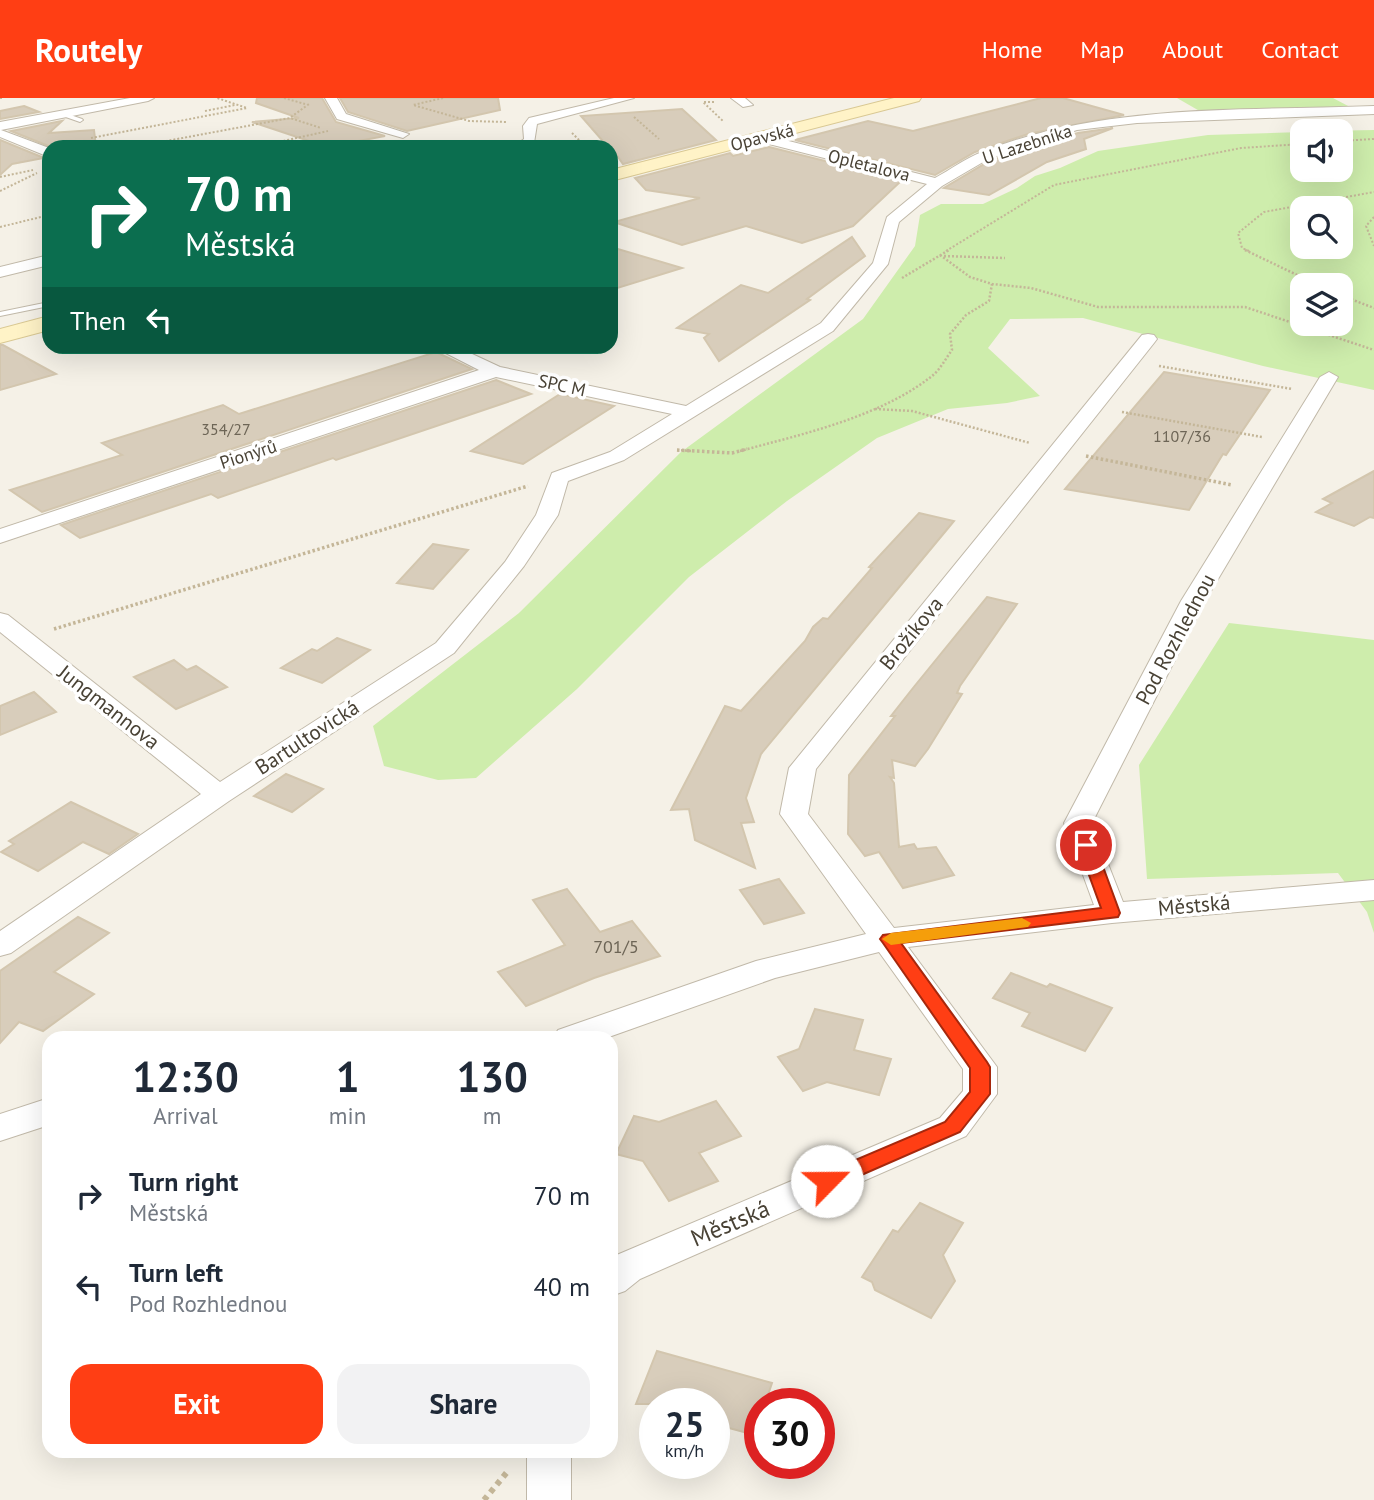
<!DOCTYPE html>
<meta charset="utf-8">
<style>
:root{--surface:#fff;--page:#f2f2f3;--text:#1f2937;--muted:#747a83;--accent:#ff3e14}
body{margin:0;font-family:"PT Sans",sans-serif;background:var(--page);color:var(--text);height:100vh;display:flex;flex-direction:column;font-size:26px;white-space:nowrap}
*{box-sizing:border-box;margin:0}
p{font-size:23px;color:var(--muted)}
.icon{flex:none;width:38px;height:38px;fill:none;stroke:currentColor;stroke-width:2;stroke-linecap:round;stroke-linejoin:round}
.map{position:relative;flex:1;overflow:hidden}
.drawer{position:absolute;left:42px;top:933px;width:576px;height:427px;display:flex;flex-direction:column;background:var(--surface);border-radius:21px;box-shadow:0 7px 28px #0002}
.drawer>*{flex:none}
.hud{position:absolute;left:42px;top:42px;width:576px;height:214px;border-radius:21px;box-shadow:0 7px 28px #0002;background:#0b6e4f;color:#fff;overflow:hidden}
.controls{position:absolute;left:1290px;top:21px;display:grid;gap:14px}
.controls a{display:grid;place-items:center;width:63px;height:63px;border-radius:14px;background:var(--surface);box-shadow:0 7px 28px #0002;font-size:35px}
.speed{position:absolute;left:639px;top:1290px;display:flex;gap:14px;font-size:35px;font-weight:700;text-align:center}
.speed>*{display:grid;place-content:center;width:91px;height:91px;border-radius:50%;background:var(--surface);box-shadow:0 7px 28px #0002;line-height:1}
.speed small{font-size:18px;font-weight:400}
.speed .limit{border:10px solid #d22;background:#fff;color:#111}
.pin{position:absolute;display:grid;place-items:center;width:60px;height:60px;color:#fff;margin:-30px;border:4px solid #fff;border-radius:50%;box-shadow:0 2px 7px #0007}
.me{position:absolute;width:77px;margin:-38px;rotate:67deg;stroke-linejoin:round;filter:drop-shadow(0 0 5px #0008)}
.turn{display:flex;align-items:center;gap:24px;height:147px;padding:0 28px;font-size:32px}
.turn .icon{width:91px;height:91px;stroke-width:2.5}
.turn b{display:block;font-size:49px;line-height:60px}
.then{display:flex;align-items:center;height:66px;padding:0 28px;background:#0003;gap:14px;font-size:26px}
.eta{display:flex;justify-content:space-evenly;align-items:center;height:119px;text-align:center}
.eta b{font-size:42px;font-weight:800;line-height:49px}
.button{display:flex;gap:14px;margin-top:auto;padding:14px 28px}
.button a{flex:1;height:80px;border-radius:21px;background:var(--accent);color:#fff;font-size:28px;font-weight:800;line-height:80px;text-align:center}
.button a+a{background:var(--page);color:var(--text)}
ul{padding:0;list-style:none}
li{display:flex;align-items:center;gap:21px;height:91px;padding:0 28px}
li div{flex:1}
li b{display:block;font-size:26px}
li em{font-style:normal}
header{display:flex;align-items:center;gap:42px;box-sizing:border-box;height:98px;padding:0 35px;background:var(--accent);color:#fff}
header strong{font-size:33px}
nav{display:flex;gap:38px;margin-inline-start:auto;font-size:24px}
.map>svg:first-child{display:block}
.green{fill:#ceedac;fill-rule:evenodd}
.building{fill:#d8cdbb;stroke:#d3c6ae;stroke-width:2}
.lines{fill:none;stroke-linecap:round;stroke-linejoin:round}
.service-casing{stroke:#c1b9a9;stroke-width:2}
.minor-casing{stroke:#c1b9a9;stroke-width:2}
.secondary-casing{stroke:#d9c893;stroke-width:2}
.path-far3{stroke:#c4b698;stroke-width:2;stroke-dasharray:2 2;stroke-linecap:butt}
.path-far2{stroke:#c4b698;stroke-width:2.5;stroke-dasharray:2 2;stroke-linecap:butt}
.path-far1{stroke:#c4b698;stroke-width:3.5;stroke-dasharray:2.5 2.5;stroke-linecap:butt}
.path{stroke:#c4b698;stroke-width:6;stroke-dasharray:5 5;stroke-linecap:butt}
.service{fill:#fff;fill-rule:evenodd}
.minor{fill:#fff;fill-rule:evenodd}
.secondary{fill:#fff3c7;fill-rule:evenodd}
.route{fill:#ff3e14;stroke:#a6280d;stroke-width:2}
.slow{fill:#f59e0b}
.labels{text-anchor:middle;dominant-baseline:central;stroke-width:7;stroke-linejoin:round;paint-order:stroke}
.far-number-label{font-size:16px;fill:#6d6556}
.far-street-label{font-size:18px;fill:#494235;stroke:#fff}
.number-label{font-size:18px;fill:#6d6556}
.street-label{font-size:21px;fill:#494235;stroke:#fff}
.near-street-label{font-size:24px;fill:#494235;stroke:#fff}
</style>
<header>
<strong>Routely</strong>
<nav><a>Home</a><a>Map</a><a>About</a><a>Contact</a></nav>
</header>
<div class="map">
<svg width="1374" height="1402" viewBox="0 0 1374 1402">
<rect width="100%" height="100%" fill="#f5f1e7"/>
<g class="green">
<polygon points="1177,0 1333,0 1350,9 1203,15"/>
<path d="M1374,32V292L1263,268L1083,220L1010,221L988,250L1040,298L1007,305L948,311L877,340L787,403L689,479L577,591L476,680L438,682L384,668L373,628L519,515L681,354L863,221L915,148L920,117L941,106H983L1017,90L1035,78L1060,70L1098,53L1208,37L1302,34V72H1340V33H1322ZM1302,110H1340V149H1302ZM1302,187H1340V226H1302Z"/>
<polygon points="1229,525 1374,542 1374,835 1367,814 1338,775 1147,781 1139,667"/>
</g>
<g class="building">
<polygon points="257,0 322,0 336,24 385,38 327,49 252,24 299,20 256,5"/>
<polygon points="340,0 498,0 500,12 407,33 348,14"/>
<polygon points="1041,0 1063,0 1124,17 1028,36 975,54 935,77 795,42 868,23 913,33"/>
<polygon points="24,8 39,14 0,21 0,13"/>
<polygon points="682,11 716,42 623,66 611,49 608,49 581,18"/>
<polygon points="62,23 49,35 94,32 96,49 51,49 11,33"/>
<polygon points="1113,30 1084,41 1086,51 1047,64 989,97 944,90 991,62 1078,35"/>
<polygon points="0,42 44,60 12,66 0,77"/>
<polygon points="769,49 909,84 901,83 853,128 802,145 746,128 682,147 614,124 700,100 646,92 635,80 730,55 733,58"/>
<polygon points="852,139 865,158 807,201 810,202 719,263 704,240 709,236 677,230 741,187 768,195"/>
<polygon points="611,149 682,170 611,192"/>
<polygon points="0,247 3,247 56,276 0,292"/>
<polygon points="436,254 472,271 42,414 10,392 122,357 102,345 223,307 239,316"/>
<polygon points="1164,274 1270,292 1226,357 1223,356 1189,412 1065,391"/>
<polygon points="496,282 531,296 336,362 333,360 218,400 211,396 80,440 61,427"/>
<polygon points="560,296 614,308 523,366 471,353"/>
<polygon points="1374,373 1374,420 1370,419 1354,428 1316,414 1332,405 1323,401"/>
<polygon points="919,415 954,423 761,656 746,700 754,724 741,725 755,770 695,742 689,711 671,712 725,608 741,613 805,543 813,529 823,520 828,521 872,470 869,469"/>
<polygon points="433,446 468,452 433,491 397,485"/>
<polygon points="987,499 1017,506 960,588 957,595 962,596 928,651 915,668 892,662 894,680 890,679 894,685 899,749 914,746 917,751 936,749 954,777 903,790 879,754 865,758 848,736 849,677 895,618 891,618 913,590"/>
<polygon points="337,540 370,552 322,585 281,570 312,551 317,553"/>
<polygon points="174,562 187,572 196,568 227,589 176,611 134,579"/>
<polygon points="34,594 56,614 0,637 0,608"/>
<polygon points="286,676 323,691 292,714 254,698"/>
<polygon points="71,704 138,736 109,756 83,744 38,773 1,754 14,746 9,743"/>
<polygon points="779,781 804,815 764,826 740,792"/>
<polygon points="567,791 600,834 632,823 660,858 594,880 526,908 498,874 565,847 533,802"/>
<polygon points="78,819 109,835 54,874 94,896 43,933 19,924 0,945 0,873"/>
<polygon points="1011,875 1047,889 1050,886 1112,910 1085,953 1022,928 1030,915 993,900"/>
<polygon points="815,911 863,922 854,952 891,961 879,997 827,984 803,993 778,959 799,951"/>
<polygon points="716,1003 741,1038 699,1055 718,1083 669,1103 643,1063 616,1056 634,1018 659,1024"/>
<polygon points="920,1105 963,1125 943,1157 955,1183 931,1220 875,1192 872,1184 862,1179 893,1132 898,1134"/>
<polygon points="657,1253 772,1285 765,1306 760,1306 760,1324 755,1337 714,1326 714,1306 636,1306"/>
</g>
<g class="lines">
<defs>
<g id="service">
<polygon points="62,14 82,21 83,22 80,24 60,17"/>
<polygon points="49,204 49,208 0,218 0,214"/>
</g>
<g id="minor">
<polygon points="130,0 154,0 148,3 1,32 49,50 49,59 0,39 0,24"/>
<polygon points="325,0 337,0 346,16 409,36 403,40 337,21"/>
<polygon points="614,0 634,0 537,26 534,45 528,49 513,49 524,41 523,28 529,20"/>
<polygon points="731,0 745,0 753,7 743,9"/>
<path d="M1374,8V16L1137,25L1077,32L990,60L942,88L899,124L888,166L833,233L624,362L568,383L558,417L524,468L454,555L229,703L11,855L0,858V833L201,696L0,534V515L8,517L220,684L436,545L505,464L536,417L552,375L610,354L672,316L496,279L0,445V431L479,272L432,248H455L500,269L686,308L821,225L873,165L887,119L927,86L757,43V37L761,36L935,80C950,72 966,60 982,54C1104,5 1245,13 1374,8Z"/>
<polygon points="49,157 49,167 0,179 0,169"/>
<polygon points="1148,236 1154,237 1157,241 1154,245 816,671 808,716 894,830 1094,807 1064,725 1181,503 1320,279 1329,274 1338,279 1205,503 1092,725 1123,804 1374,782 1374,802 1112,825 908,849 997,969 997,996 966,1038 640,1181 625,1193 611,1198 612,1159 940,1020 963,993 963,971 879,854 775,880 606,940 553,940 558,932 756,863 866,836 780,716 789,670 1142,237"/>
<polygon points="49,1000 49,1027 0,1043 0,1016"/>
<rect x="527" y="1353" width="44" height="49"/>
</g>
<g id="secondary">
<polygon points="894,0 921,0 919,3 611,83 611,72"/>
<polygon points="49,218 49,232 0,245 0,231"/>
</g>
</defs>
<use href="#service" class="service-casing"/>
<use href="#minor" class="minor-casing"/>
<use href="#secondary" class="secondary-casing"/>
<g class="path-far3">
<polyline points="0,0 3,0"/>
<polyline points="284,0 305,6"/>
<polyline points="443,0 413,7 469,23 507,24"/>
<polyline points="714,4 703,4 724,24"/>
<polyline points="205,13 235,7"/>
<polyline points="291,19 309,6"/>
<polyline points="634,19 659,41"/>
<polyline points="572,35 586,49"/>
<polyline points="91,40 247,10 217,0"/>
<polyline points="1340,43 1374,41"/>
<polyline points="552,46 582,46"/>
<polyline points="134,49 290,20 321,30"/>
<polyline points="256,49 328,33"/>
<polyline points="0,79 33,72"/>
<polyline points="0,93 37,75"/>
<polyline points="1374,119 1366,128 1374,148"/>
<polyline points="0,129 49,117"/>
<polyline points="946,153 1054,87 1241,50 1302,46"/>
<polyline points="1249,153 1242,150 1238,135 1264,114 1374,94"/>
</g>
<g class="path-far2">
<polyline points="1245,152 1318,187"/>
<polyline points="940,157 970,179 992,186 1031,190 1098,209 1245,209 1374,252"/>
<polyline points="944,158 1005,160"/>
<polyline points="902,180 949,152"/>
<polyline points="1340,197 1374,210"/>
<polyline points="1159,268 1292,291"/>
<polyline points="875,311 912,313 1030,345"/>
<polyline points="1122,314 1262,339"/>
<polyline points="677,352 691,353"/>
<path d="M740,353C803,336 880,319 932,278C940,272 946,260 952,252L950,236L966,217L989,203L992,186"/>
</g>
<g class="path-far1">
<polyline points="677,352 732,355 747,351"/>
<polyline points="1086,358 1232,387"/>
<polyline points="54,531 528,388"/>
</g>
<polyline class="path" points="484,1402 508,1373"/>
<use href="#service" class="service"/>
<use href="#minor" class="minor"/>
<use href="#secondary" class="secondary"/>
</g>
<polygon class="route" points="1086,742 1095,747 1120,815 1118,819 901,845 987,964 990,969 990,996 960,1034 834,1089 827,1091 820,1089 817,1083 820,1077 945,1024 970,994 970,970 883,845 880,841 883,837 1101,810 1078,747"/>
<polygon class="slow" points="1022,820 1031,825 1028,829 891,847 882,841 891,835"/>
<g class="labels">
<g class="far-number-label">
<text x="226" y="331">354/27</text>
<text x="1182" y="338">1107/36</text>
</g>
<g class="far-street-label">
<text transform="translate(762 39) rotate(-14)">Opavská</text>
<text transform="translate(1027 46) rotate(-18)">U Lazebníka</text>
<text transform="translate(869 67) rotate(14)">Opletalova</text>
<text transform="translate(562 287) rotate(12)">SPC M</text>
<text transform="translate(248 356) rotate(-18)">Pionýrů</text>
</g>
<g class="number-label">
<text x="616" y="848">701/5</text>
</g>
<g class="street-label">
<text transform="translate(911 535) rotate(-51)">Brožíkova</text>
<text transform="translate(1175 541) rotate(-62)">Pod Rozhlednou</text>
<text transform="translate(109 609) rotate(38)">Jungmannova</text>
<text transform="translate(307 639) rotate(-33)">Bartultovická</text>
<text transform="translate(1194 807) rotate(-5)">Městská</text>
</g>
<g class="near-street-label">
<text transform="translate(730 1125) rotate(-23)">Městská</text>
</g>
</g>
</svg>
<div class="controls">
<a><svg class="icon" aria-label="sound" viewBox="0 0 24 24"><path d="M4 9h4l5-4v14l-5-4H4zM17 9q2 3 0 6"/></svg></a>
<a><svg class="icon" aria-label="search" viewBox="0 0 24 24"><circle cx="10" cy="10" r="6"/><path d="M15 15l6 6"/></svg></a>
<a><svg class="icon" aria-label="layers" viewBox="0 0 24 24"><path d="M12 4l9 5-9 5-9-5zM3 14l9 5 9-5"/></svg></a>
</div>
<div class="speed"><div>25<small>km/h</small></div><div class="limit">30</div></div>
<div class="pin" style="left:1086px;top:747px;background:#d93025"><svg class="icon" aria-label="arrive" viewBox="0 0 24 24"><path d="M6 21V4h12l-3 4 3 4H6"/></svg></div>
<svg class="me" style="left:827px;top:1083px" viewBox="-20 -20 40 40"><circle r="19" fill="#fff"/><path d="M0-13L10 11 0 6-10 11z" fill="#ff3e14"/></svg>
<div class="hud">
<div class="turn"><svg class="icon" aria-label="right" viewBox="0 0 24 24"><path d="M7 20v-9h11M14 6l5 5-5 5"/></svg><div><b>70 m</b>Městská</div></div>
<div class="then">Then<svg class="icon" aria-label="left" viewBox="0 0 24 24"><path d="M17 20v-9H6M10 6l-5 5 5 5"/></svg></div>
</div>
<section class="drawer">
<div class="eta">
<div><b>12:30</b><p>Arrival</p></div>
<div><b>1</b><p>min</p></div>
<div><b>130</b><p>m</p></div>
</div>
<ul>
<li><svg class="icon" aria-label="right" viewBox="0 0 24 24"><path d="M7 20v-9h11M14 6l5 5-5 5"/></svg><div><b>Turn right</b><p>Městská</p></div><em>70 m</em></li>
<li><svg class="icon" aria-label="left" viewBox="0 0 24 24"><path d="M17 20v-9H6M10 6l-5 5 5 5"/></svg><div><b>Turn left</b><p>Pod Rozhlednou</p></div><em>40 m</em></li>
</ul>
<div class="button"><a>Exit</a><a>Share</a></div>
</section>
</div>
